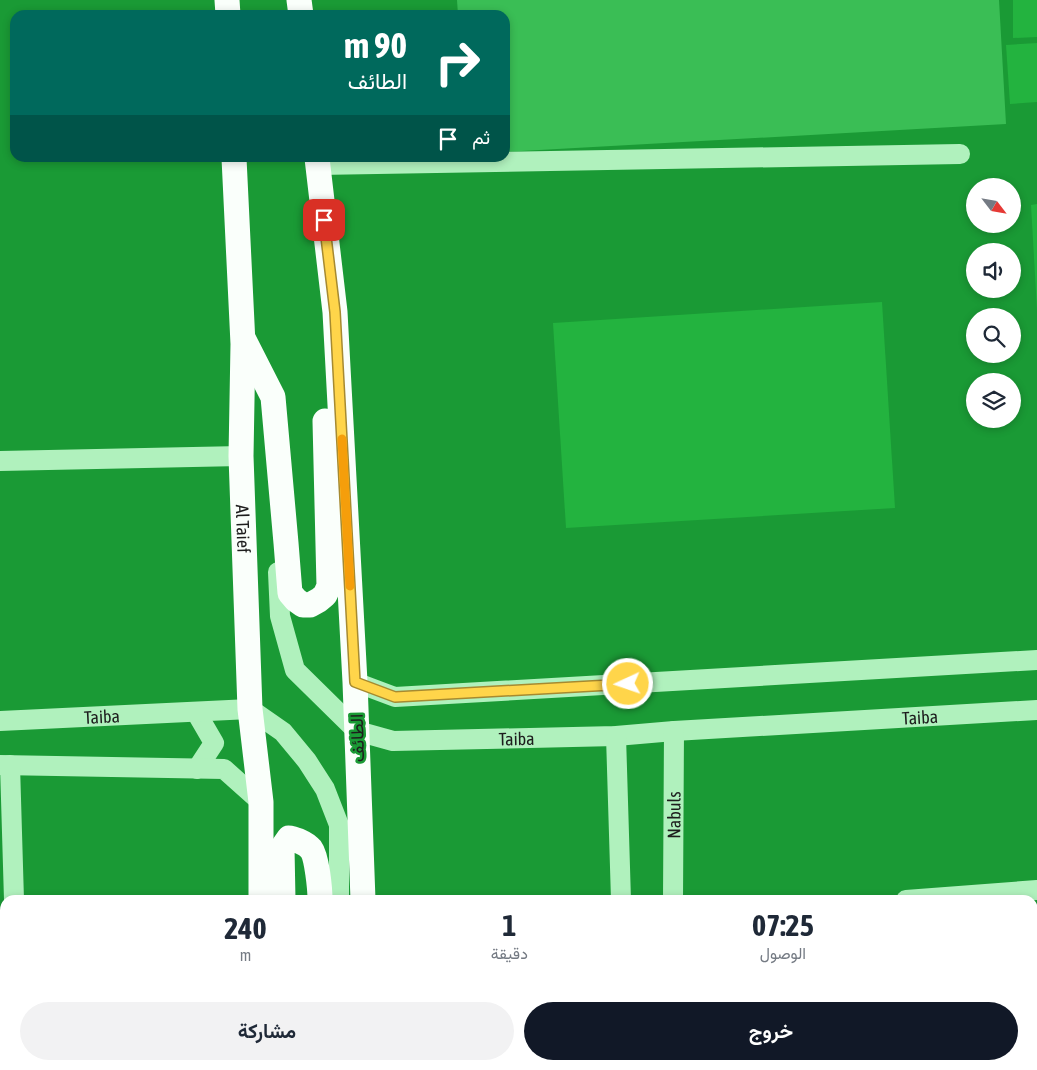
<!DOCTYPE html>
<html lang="ar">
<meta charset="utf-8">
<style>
:root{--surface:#fff;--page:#f2f2f3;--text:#1f2937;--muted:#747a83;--accent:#111827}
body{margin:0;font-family:"Asap Condensed",Vazirmatn,sans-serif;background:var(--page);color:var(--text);direction:rtl;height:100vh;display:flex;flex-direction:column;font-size:19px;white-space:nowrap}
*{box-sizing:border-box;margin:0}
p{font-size:16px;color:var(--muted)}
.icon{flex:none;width:28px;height:28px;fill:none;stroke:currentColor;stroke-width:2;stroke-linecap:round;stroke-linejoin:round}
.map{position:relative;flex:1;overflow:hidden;direction:ltr}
.side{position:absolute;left:0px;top:895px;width:1038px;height:175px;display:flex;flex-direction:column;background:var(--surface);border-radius:15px 15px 0 0;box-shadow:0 2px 8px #0003;direction:rtl}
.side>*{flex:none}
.hud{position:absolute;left:10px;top:10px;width:500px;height:152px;border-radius:15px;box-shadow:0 2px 8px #0003;direction:rtl;background:#00695c;color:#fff;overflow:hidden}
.needle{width:32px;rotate:121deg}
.tools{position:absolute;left:966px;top:178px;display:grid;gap:10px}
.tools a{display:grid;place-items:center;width:55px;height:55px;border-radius:50%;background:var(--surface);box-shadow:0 2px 8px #0003;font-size:25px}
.pin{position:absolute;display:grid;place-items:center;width:42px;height:42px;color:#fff;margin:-21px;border-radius:10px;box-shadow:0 2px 8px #0006}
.me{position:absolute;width:55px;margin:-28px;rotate:267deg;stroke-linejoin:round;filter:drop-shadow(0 0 4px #0008)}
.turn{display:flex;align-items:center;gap:18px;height:105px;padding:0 20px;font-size:22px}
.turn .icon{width:65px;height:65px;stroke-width:2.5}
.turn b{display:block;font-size:35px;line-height:42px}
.then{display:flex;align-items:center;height:48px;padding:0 20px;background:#0003;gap:10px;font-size:19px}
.eta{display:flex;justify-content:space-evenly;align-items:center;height:85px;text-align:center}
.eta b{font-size:30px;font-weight:700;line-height:35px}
.button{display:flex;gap:10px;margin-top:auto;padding:10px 20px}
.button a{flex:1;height:58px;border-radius:30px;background:var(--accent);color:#fff;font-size:20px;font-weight:700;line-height:58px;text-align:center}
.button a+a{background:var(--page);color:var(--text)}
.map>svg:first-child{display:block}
.green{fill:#23b33f}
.building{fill:#3abe55}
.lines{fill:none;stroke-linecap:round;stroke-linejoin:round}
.minor{stroke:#b0f1bd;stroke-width:20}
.major{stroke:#fafffb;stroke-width:25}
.route-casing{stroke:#a68a30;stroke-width:12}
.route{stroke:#ffd54a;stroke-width:9}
.slow{stroke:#f59e0b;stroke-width:9}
.labels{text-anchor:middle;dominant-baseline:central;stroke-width:5;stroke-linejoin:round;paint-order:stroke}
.street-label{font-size:18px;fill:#1d1d1d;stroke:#1a9a35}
</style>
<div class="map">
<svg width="1037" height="1070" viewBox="0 0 1037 1070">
<rect width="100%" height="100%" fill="#1a9a35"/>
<g class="green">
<polygon points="1013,0 1037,0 1037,37 1013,38"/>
<polygon points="1037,43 1037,102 1010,104 1006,45"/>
<polygon points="1037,204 1037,310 1031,205"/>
<polygon points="882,302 895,508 566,528 553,323"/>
</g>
<polygon class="building" points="457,0 999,0 1006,124 505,152 505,15 458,15"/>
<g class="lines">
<g class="minor">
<polyline points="318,165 960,154"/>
<polyline points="0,461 241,456"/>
<path id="s1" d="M278,572L280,616L295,670L357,731L393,741L616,736L674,731L1037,710"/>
<polyline points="355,682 395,697 1037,660"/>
<polyline points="196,712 214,743 197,769"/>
<path id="s2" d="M0,721L250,709L283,732L307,761L325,789L339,825V900"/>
<polyline points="616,736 621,900"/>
<polyline points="0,765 224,769 261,802"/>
<polyline points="10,765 14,900"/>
<path id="s3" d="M673,900L674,731"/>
<polyline points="906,900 1037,890"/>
<polyline points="0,1012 5,1012"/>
<polyline points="13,1070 13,1065"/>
<polyline points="335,1070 335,1065"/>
<polyline points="610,1070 610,1065"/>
<polyline points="660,1070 660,1065"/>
<polyline points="833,1070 833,1065"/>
</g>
<g class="major">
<polyline points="227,0 228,15"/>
<polyline points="299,0 301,15"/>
<path id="s4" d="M234,158L243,344L241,456L250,709L261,802V900"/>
<polyline points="317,158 335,312 355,682 363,900"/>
<polyline points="244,340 273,397 286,543 290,593 296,600 303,605 310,605 319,600 325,595 329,586 325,421"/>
<path d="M283,900L282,848L289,838C297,840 305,842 311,849C317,857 320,889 320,900"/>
<polyline points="321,1065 321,1070"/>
<polyline points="260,1070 260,1065"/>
<polyline points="278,1070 278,1065"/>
<polyline points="359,1070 360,1065"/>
</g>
</g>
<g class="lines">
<defs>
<polyline id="route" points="324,220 335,312 355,682 395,697 628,684"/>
</defs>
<use href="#route" class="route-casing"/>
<use href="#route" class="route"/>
<polyline class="slow" points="342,439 350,586"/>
</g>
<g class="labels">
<g class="street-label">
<text stroke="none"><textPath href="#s4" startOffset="371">Al Taief</textPath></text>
<text stroke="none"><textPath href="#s2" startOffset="102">Taiba</textPath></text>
<text stroke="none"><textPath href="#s1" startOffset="752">Taiba</textPath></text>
<text transform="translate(357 738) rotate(-92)">الطائف</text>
<text stroke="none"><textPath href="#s1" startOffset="348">Taiba</textPath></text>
<text stroke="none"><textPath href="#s3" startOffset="85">Nabuls</textPath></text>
</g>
</g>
</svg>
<div class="tools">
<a><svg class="needle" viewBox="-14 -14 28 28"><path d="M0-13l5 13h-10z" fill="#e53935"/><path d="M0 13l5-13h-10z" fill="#747a83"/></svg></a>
<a><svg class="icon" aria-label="sound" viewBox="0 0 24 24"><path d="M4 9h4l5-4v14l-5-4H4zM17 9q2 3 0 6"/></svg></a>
<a><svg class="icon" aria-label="search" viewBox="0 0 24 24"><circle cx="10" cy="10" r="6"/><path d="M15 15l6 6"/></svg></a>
<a><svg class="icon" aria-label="layers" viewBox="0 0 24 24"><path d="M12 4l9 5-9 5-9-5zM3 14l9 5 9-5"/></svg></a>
</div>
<div class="pin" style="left:324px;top:220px;background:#d93025"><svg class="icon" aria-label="arrive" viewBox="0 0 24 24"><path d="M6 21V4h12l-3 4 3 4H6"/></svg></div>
<svg class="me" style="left:628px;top:684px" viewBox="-20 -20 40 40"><circle r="17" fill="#ffd54a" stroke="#fff" stroke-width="3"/><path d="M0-11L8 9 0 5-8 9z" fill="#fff"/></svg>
<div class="hud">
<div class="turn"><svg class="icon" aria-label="right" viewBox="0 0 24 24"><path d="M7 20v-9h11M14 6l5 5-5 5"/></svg><div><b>90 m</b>الطائف</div></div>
<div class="then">ثم<svg class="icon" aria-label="arrive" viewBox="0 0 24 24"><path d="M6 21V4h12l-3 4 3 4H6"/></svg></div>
</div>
<section class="side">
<div class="eta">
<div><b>07:25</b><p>الوصول</p></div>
<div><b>1</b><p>دقيقة</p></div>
<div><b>240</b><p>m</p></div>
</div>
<div class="button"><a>خروج</a><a>مشاركة</a></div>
</section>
</div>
